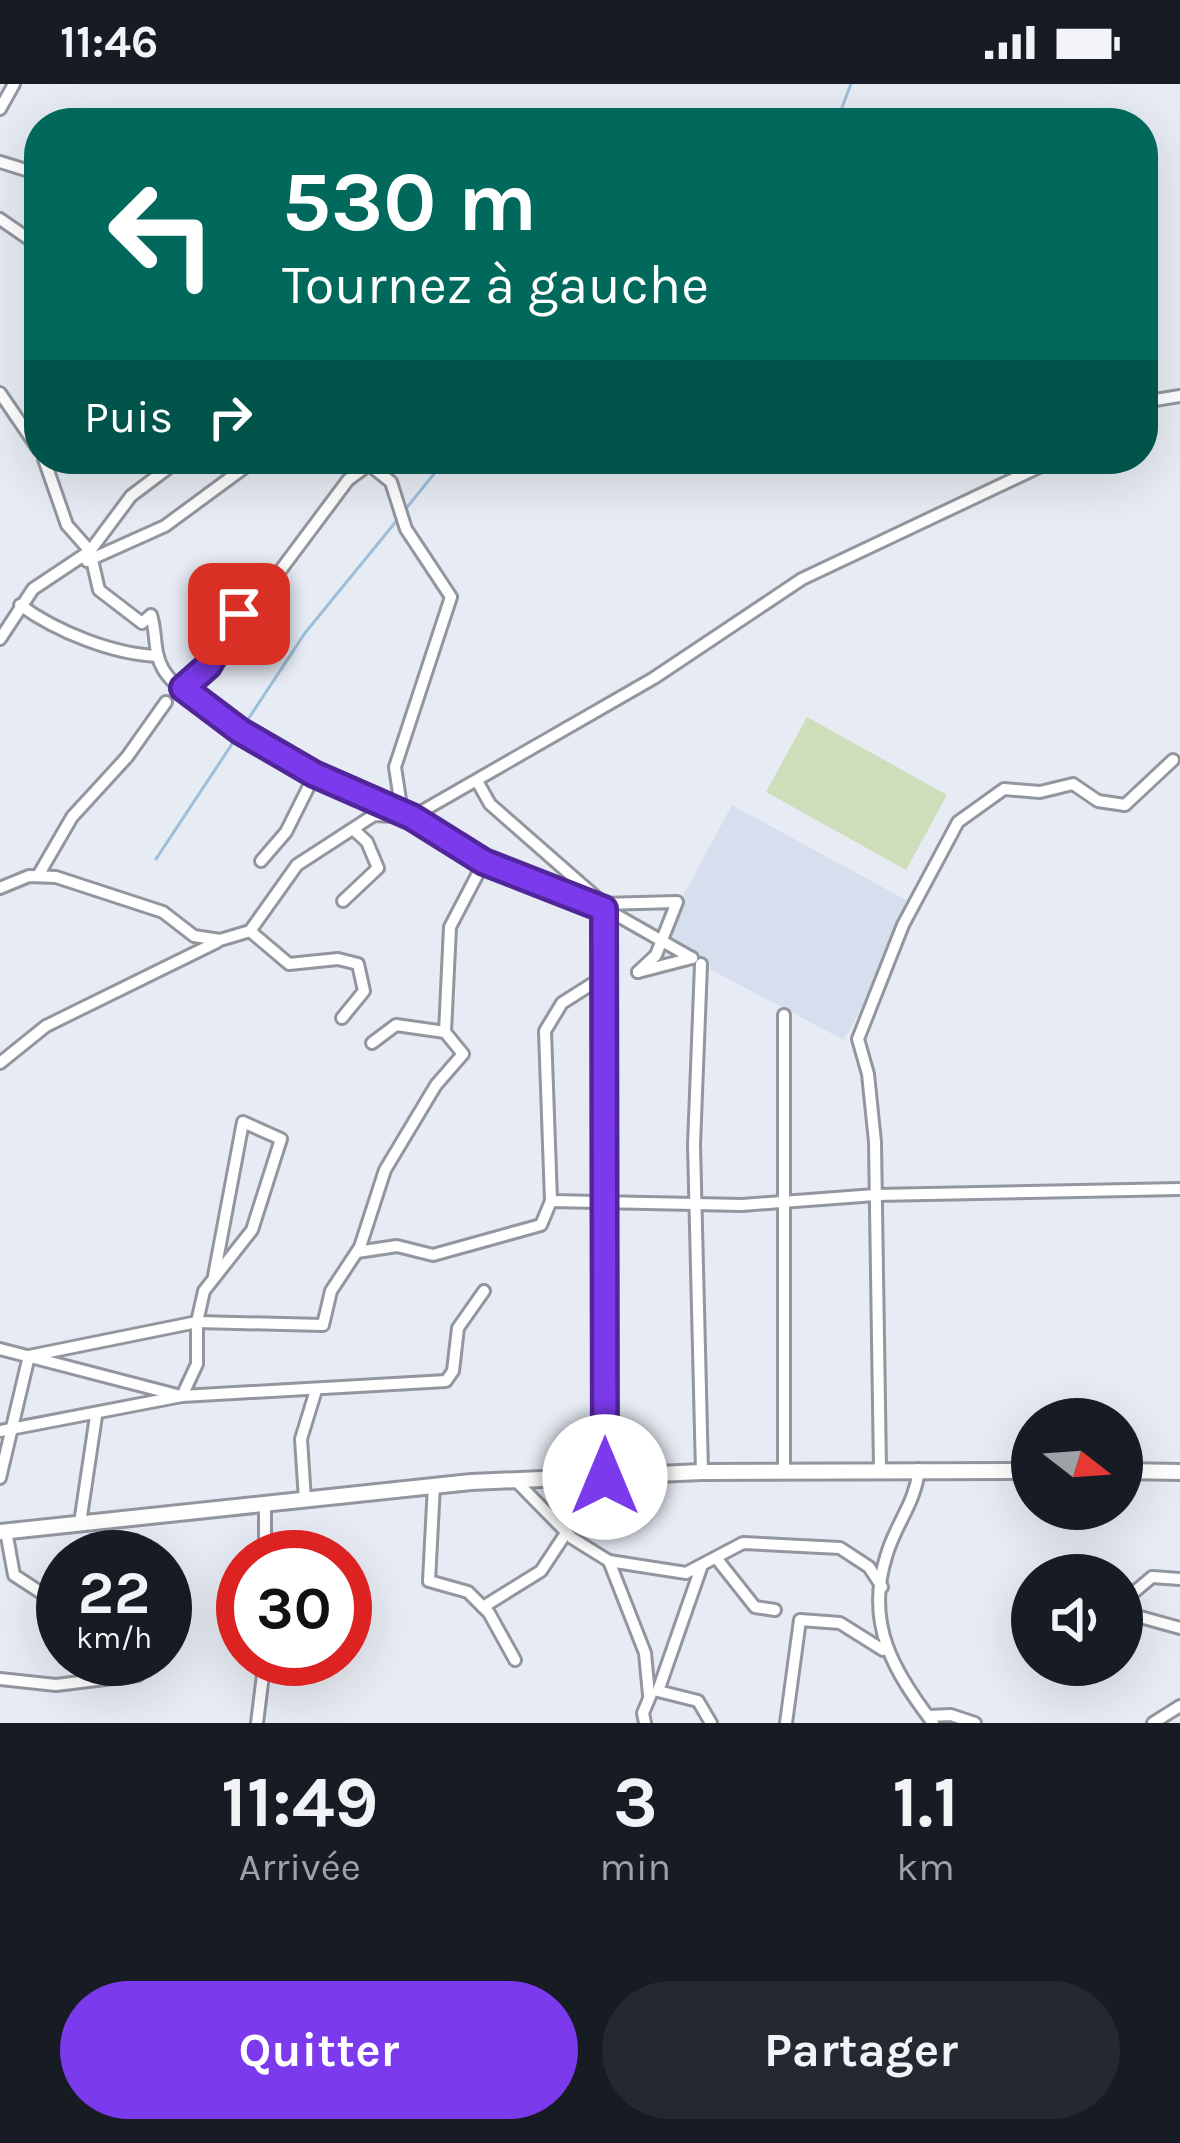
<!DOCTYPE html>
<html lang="fr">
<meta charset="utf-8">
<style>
:root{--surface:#171b24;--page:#242831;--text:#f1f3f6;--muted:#9ea1a6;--accent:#7c3aed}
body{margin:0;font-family:Karla,sans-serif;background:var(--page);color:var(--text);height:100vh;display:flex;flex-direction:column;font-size:45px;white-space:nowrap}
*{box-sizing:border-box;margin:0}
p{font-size:39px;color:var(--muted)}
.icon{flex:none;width:66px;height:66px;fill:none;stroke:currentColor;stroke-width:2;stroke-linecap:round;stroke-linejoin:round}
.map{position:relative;height:1639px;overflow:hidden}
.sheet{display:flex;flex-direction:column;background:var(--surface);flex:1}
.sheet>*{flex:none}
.hud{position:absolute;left:24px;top:24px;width:1134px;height:366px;border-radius:48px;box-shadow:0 12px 48px #0002;background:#00695c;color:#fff;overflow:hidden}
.needle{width:78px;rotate:107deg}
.controls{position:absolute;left:1011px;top:1314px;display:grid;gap:24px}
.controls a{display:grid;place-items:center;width:132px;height:132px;border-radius:50%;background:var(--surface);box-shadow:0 12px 48px #0002;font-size:60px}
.speed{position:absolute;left:36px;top:1446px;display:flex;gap:24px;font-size:60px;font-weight:700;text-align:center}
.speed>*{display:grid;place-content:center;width:156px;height:156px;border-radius:50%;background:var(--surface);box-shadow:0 12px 48px #0002;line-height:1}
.speed small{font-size:30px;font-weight:400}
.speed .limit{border:18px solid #d22;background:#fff;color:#111}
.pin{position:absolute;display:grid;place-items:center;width:102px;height:102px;color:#fff;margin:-51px;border-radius:24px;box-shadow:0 6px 18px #0006}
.me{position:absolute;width:132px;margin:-66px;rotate:0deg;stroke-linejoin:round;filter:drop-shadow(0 0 9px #0008)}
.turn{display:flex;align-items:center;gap:42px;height:252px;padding:0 60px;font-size:54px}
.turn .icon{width:156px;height:156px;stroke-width:2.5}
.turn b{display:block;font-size:84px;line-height:102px}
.then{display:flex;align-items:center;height:114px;padding:0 60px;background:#0003;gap:24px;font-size:45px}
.eta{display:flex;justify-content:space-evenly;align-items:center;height:204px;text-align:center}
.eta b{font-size:72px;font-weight:700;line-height:84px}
.cta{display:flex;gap:24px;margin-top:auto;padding:24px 60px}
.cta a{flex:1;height:138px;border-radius:72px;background:var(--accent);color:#fff;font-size:48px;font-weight:700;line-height:138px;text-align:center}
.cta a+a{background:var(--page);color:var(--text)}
.status{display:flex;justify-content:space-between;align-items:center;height:84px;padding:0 60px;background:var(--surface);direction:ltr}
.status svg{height:33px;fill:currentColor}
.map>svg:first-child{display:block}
.built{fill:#d7dfee}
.green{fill:#cedebb}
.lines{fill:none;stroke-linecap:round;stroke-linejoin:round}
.stream{stroke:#9fbed9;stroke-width:3}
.minor-casing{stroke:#92969e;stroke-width:16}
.major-casing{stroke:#92969e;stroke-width:20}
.minor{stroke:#fff;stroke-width:10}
.major{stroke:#fff;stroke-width:14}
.route-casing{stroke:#51269a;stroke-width:30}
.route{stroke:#7c3aed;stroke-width:21}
</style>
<div class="status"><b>11:46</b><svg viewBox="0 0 49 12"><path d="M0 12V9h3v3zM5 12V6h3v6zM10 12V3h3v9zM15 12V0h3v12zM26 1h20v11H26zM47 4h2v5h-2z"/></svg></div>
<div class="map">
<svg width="1180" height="1639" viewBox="0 0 1180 1639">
<rect width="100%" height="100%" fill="#e7ecf4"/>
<polygon class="built" points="732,721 917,822 844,956 658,858"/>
<polygon class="green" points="807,633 947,711 906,786 766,708"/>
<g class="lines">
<g class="stream">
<polyline points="836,39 851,0"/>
<polyline points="404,427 446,375"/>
<polyline points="243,643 305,549 398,435"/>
<polyline points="156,775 238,651"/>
</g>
<defs>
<g id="minor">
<polyline points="0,25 14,0"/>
<polyline points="0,78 39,90"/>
<polyline points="0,135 39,162"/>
<polyline points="0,309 39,366"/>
<polyline points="1143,318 1180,312"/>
<path d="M44,375L67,441L90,467L99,506L142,539L151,531C157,549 153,568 163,585C191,632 348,707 402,729"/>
<polyline points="362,375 391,398 406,445 451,513 395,683 402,729 484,778 597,820 692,874"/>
<polyline points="87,477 165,442 256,375"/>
<path d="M20,521C57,548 113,570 157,572"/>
<polyline points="0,555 33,505 90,467 131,412 180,375"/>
<polyline points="183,605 203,588 233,536 280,487 348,396 368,381"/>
<polyline points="477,697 490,720 604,820"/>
<polyline points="261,777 286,748 315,690"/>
<polyline points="39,790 72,733 127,673 166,618"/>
<polyline points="0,804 29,792 56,793 163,828 194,852 220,856 250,847 297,781 374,731 412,733 654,594 802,495 1056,375"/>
<polyline points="343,817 378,784 367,758 353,745"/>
<polyline points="601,820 677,818 656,871 638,888"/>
<polyline points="604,825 605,1393"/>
<polyline points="250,847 289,880 338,875 358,880 364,907 342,934"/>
<polyline points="701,880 694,1061 702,1388"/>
<polyline points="638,888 692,874"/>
<polyline points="784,931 784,1387"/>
<polyline points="445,948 450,843 484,778"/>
<polyline points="0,979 46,942 217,858"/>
<polyline points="551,1117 742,1121 875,1111 1180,1105"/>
<polyline points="357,1168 397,1162 433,1171 541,1141 551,1117 545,947 562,919 603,893"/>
<polyline points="0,1265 177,1311"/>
<polyline points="182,1312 197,1280 197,1238 204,1207 252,1146 281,1055 243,1038 214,1192"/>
<polyline points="0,1347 182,1312 446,1297 453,1287 458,1244 484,1207"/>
<polyline points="880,1385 875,1058 868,990 858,955 903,841 958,738 1004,705 1040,708 1073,700 1098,717 1125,721 1173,676"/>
<path d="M919,1385C915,1421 895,1440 886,1473C865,1540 894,1588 933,1639"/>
<polyline points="0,1394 29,1272 197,1238 323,1241 331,1207 360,1163 385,1086 436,1001 463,970 445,948 396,941 372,959"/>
<polyline points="515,1396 572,1454 609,1477 686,1489 743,1459 840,1464 869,1483 882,1503"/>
<polyline points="434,1401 429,1497 468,1508 489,1529 515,1576"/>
<polyline points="305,1416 301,1355 316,1306"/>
<polyline points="80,1439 96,1332"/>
<polyline points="6,1447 14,1491 63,1523"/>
<polyline points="265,1473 265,1419"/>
<polyline points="717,1475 755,1523 775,1526"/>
<polyline points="609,1477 645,1569 649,1611"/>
<polyline points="702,1481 658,1607 698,1617 711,1639"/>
<polyline points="1180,1495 1152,1493 1126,1515 1133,1531 1180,1544"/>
<polyline points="483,1523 541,1487 566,1449"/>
<polyline points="0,1595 56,1601 138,1591"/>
<polyline points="928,1632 951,1631 975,1639"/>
<polyline points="257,1639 265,1575"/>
<polyline points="645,1639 643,1629 651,1610"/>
<polyline points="786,1639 800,1536 840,1539 883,1566"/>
<polyline points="1153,1639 1180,1622"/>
</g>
<g id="major">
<polyline points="1122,1387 1180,1388"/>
<polyline points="0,1448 471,1398 702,1388 1032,1387"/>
</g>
</defs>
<use href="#minor" class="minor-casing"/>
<use href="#major" class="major-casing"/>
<use href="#minor" class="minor"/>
<use href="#major" class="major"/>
</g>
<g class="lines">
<defs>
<polyline id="route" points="239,530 208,582 183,604 240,647 314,690 412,733 484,778 604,825 605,1393"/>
</defs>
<use href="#route" class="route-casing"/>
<use href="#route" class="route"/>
</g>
</svg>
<div class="controls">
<a><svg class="needle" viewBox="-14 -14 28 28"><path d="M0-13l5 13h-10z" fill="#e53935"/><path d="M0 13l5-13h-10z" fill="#9ea1a6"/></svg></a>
<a><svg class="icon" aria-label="sound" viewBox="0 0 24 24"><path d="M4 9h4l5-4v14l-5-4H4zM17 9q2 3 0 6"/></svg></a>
</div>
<div class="speed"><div>22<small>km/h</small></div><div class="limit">30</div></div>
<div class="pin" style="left:239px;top:530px;background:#d93025"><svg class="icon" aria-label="arrive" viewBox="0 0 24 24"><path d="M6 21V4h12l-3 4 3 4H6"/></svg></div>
<svg class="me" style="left:605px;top:1393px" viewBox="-20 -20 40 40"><circle r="19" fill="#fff"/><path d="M0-13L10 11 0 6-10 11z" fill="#7c3aed"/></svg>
<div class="hud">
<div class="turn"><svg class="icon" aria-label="left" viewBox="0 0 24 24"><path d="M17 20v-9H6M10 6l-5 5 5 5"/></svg><div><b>530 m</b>Tournez à gauche</div></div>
<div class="then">Puis<svg class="icon" aria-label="right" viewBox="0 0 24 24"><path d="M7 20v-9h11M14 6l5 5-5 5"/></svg></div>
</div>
</div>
<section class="sheet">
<div class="eta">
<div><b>11:49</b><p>Arrivée</p></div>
<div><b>3</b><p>min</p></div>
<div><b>1.1</b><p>km</p></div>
</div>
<div class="cta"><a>Quitter</a><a>Partager</a></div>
</section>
